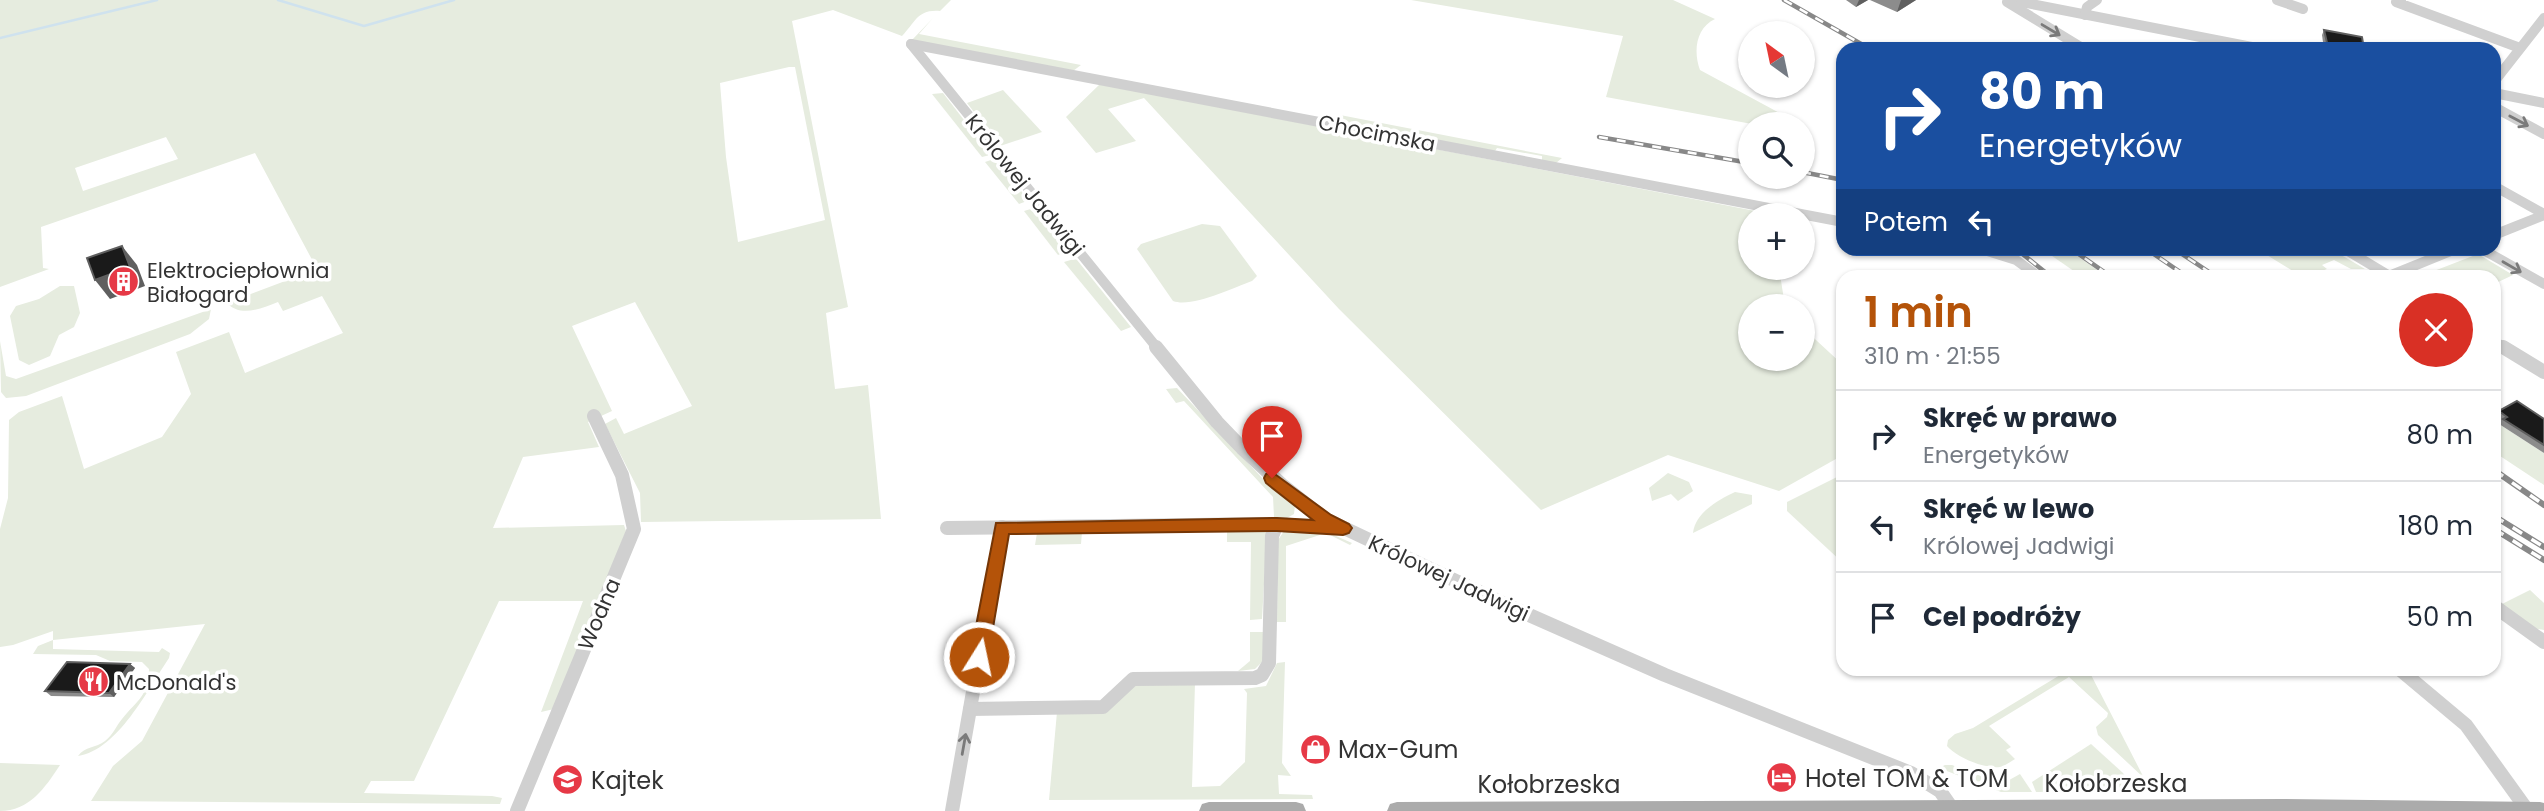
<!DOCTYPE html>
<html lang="pl">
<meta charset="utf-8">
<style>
:root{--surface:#fff;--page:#f2f2f3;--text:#1f2937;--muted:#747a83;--line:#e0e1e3;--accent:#b45309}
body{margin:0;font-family:Poppins,sans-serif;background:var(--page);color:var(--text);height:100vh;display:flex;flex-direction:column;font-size:26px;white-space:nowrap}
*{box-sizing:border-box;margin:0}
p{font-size:23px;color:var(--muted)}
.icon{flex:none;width:38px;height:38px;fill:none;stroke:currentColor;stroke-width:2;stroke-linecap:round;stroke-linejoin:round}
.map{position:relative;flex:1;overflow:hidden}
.side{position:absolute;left:1836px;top:270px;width:665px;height:406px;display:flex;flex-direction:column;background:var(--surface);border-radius:21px;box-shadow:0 2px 5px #0004}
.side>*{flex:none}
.banner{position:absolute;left:1836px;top:42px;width:665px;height:214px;border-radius:21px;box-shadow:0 2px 5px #0004;background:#1a4fa0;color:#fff;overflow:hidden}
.needle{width:46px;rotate:327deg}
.controls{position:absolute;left:1738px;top:21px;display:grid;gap:14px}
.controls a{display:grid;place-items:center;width:77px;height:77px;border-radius:50%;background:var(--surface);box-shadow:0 2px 5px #0004;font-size:35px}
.pin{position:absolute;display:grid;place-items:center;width:60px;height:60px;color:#fff;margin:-72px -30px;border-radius:50% 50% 50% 0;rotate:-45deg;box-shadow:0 0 7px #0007}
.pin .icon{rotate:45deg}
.me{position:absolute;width:77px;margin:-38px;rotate:10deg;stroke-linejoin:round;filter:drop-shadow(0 0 5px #0008)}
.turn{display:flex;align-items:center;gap:24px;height:147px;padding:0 28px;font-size:32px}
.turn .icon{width:91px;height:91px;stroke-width:2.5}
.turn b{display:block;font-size:49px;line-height:60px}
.then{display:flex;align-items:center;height:66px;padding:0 28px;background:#0003;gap:14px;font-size:26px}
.round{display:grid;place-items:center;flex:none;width:74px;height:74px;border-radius:37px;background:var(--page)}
.overview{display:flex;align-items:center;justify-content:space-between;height:119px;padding:0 28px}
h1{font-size:42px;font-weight:600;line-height:52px;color:var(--accent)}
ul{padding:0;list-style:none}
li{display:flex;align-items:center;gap:21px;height:91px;padding:0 28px;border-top:2px solid var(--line)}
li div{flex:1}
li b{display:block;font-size:26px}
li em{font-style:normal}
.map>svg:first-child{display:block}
.green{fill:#e6ecdf;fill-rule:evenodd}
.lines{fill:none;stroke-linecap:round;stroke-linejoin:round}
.stream{stroke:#cfe2ee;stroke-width:2.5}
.minor-far1{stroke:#d0d0d0;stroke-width:10}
.minor{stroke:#d0d0d0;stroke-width:14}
.major{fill:#ababab;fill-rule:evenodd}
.rail-far1-casing{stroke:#888;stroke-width:4.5}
.rail-casing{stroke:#888;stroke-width:6}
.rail-far1{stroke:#fff;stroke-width:2.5;stroke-dasharray:9;stroke-linecap:butt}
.rail{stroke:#fff;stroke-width:3.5;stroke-dasharray:11;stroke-linecap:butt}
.wall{fill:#8c8c8c}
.shaded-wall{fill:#5f5f5f}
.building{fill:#1a1a1a;stroke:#5f5f5f;stroke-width:2}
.oneway{stroke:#7a7a7a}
.route{fill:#b45309;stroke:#753606;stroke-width:2}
.labels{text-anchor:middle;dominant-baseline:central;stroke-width:7;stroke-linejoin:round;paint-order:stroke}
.street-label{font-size:21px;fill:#333;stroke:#fff}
.poi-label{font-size:21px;fill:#333;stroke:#fff;text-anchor:start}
.near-poi-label{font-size:24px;fill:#333;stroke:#fff;text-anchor:start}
.near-street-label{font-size:24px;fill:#333;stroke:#fff}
</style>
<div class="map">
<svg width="2544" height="811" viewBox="0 0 2544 811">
<rect width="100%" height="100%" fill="#fff"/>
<g class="green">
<path d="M0,0H951L940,11C917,9 915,23 902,36L833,10L792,21L848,307L826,313L835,389L868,385L881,519L641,522L640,493L605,424L616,418L624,434L692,406L635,302L572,326L612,411L588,422L599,447L523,457L493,528L624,525L626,531L554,709L541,712L583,601H499L414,781H371L364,793L492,796L502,798L500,804L91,801L113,766L142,741L205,624L53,640V649L159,652L162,648L170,653L169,658C148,689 118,750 78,756C85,746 96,748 105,741C113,735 116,726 122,719C138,699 148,697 149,669L142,662L110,661L96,655L33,654L38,646L53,640V631L13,645L0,647V529L8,498L9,420L19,412L62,396L84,469L162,437L191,394L176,352L229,332L245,373L343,333L322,296L283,311L278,302C262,308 241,318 227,303L317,269L255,153L41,227L43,268L49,269L0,287ZM789,67H795L825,220L738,242L726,157L720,83ZM166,137L178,159L83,191L75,168Z"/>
<path d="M1411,0H1673L1715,19C1696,28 1693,51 1700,70L1800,124H1752L1606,97L1623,36Z"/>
<polygon points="933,18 919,34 1081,65 1073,71 912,40"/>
<polygon points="1100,84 1776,215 1750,215 1750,268 1779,268 1785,306 1750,306 1750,359 1802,359 1803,328 1843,365 1843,455 1779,491 1668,455 1541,510 1339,309 1144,98 1108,109 1136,141 1096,153 1066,117"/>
<polygon points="1003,90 1042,132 1000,146 967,103"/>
<polygon points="943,93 988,151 990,155 982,157 932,94"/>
<polygon points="1340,115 1562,158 1556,163 1542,161 1542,156 1497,148 1495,151 1340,122"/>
<polygon points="994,159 1027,198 1027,201 1019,204 985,162"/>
<polygon points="1034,208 1068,248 1067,251 1058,255 1024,211"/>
<path d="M1202,224L1220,226L1257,276L1252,281C1232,288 1192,308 1173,301L1137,249L1141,244Z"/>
<polygon points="2042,249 2067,249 2106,276 2081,276"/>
<polygon points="2257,249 2331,249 2365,269 2351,269 2334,260 2322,265 2327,269 2319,272 2321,274 2301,276"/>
<polygon points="2478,254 2513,275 2494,284 2494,276 2421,276"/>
<polygon points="1074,259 1077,260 1131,327 1121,331 1064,262"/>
<polygon points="60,286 74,286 80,313 74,327 59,335 50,356 29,365 19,360 10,316 16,306 39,299"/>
<polygon points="211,309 209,319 190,334 26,396 6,398 1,392 0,341 6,376 16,379"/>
<polygon points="1177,388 1263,479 1295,505 1294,514 1287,518 1274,517 1273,497 1184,401 1176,403 1166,389"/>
<polygon points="2494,416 2502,421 2499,424 2544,453 2544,485 2494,452"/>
<polygon points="1668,473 1689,482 1693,491 1678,501 1671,494 1652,501 1649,488"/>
<polygon points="1843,474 1843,563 1787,511 1787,502"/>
<path d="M1735,492L1752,495V504L1693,533C1695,513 1718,500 1735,492Z"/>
<polygon points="1227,531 1267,531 1262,619 1250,620 1251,542 1227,542"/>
<polygon points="1284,531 1327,532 1352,543 1350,545 1326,533 1286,546 1286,622 1277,622 1278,540"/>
<polygon points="1082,532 1081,544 1035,545 1037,533"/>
<polygon points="2530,590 2544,603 2544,630 2533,628 2500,605"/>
<polygon points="1250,632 1264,632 1263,661 1255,669 1238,671 1250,661"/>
<polygon points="1285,662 1282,763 1291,776 1278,775 1279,794 1312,795 1313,799 1049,800 1057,712 1101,712 1132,685 1195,683 1192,787 1220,786 1245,762 1247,693 1244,689 1266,686 1277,663"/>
<path d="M2070,669H2088L2144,778L2098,735L2096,727L2107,717L2108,713L2069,677L1989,726L2011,747L2006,750L2015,759C2010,762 2005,766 2000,767C1984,769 1956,757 1947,746L1948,740L1955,734L1973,728Z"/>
<polygon points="2091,744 2123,773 2137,791 2036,792 2032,782"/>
<path d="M0,763L60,765C45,788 29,811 0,811Z"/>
<polygon points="1945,765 1952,765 2002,784 2020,774 2032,792 2001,792 1939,768"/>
</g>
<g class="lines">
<g class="stream">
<polyline points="278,0 364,26 454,0"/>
<polyline points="0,38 157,0"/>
</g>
<g class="minor-far1">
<polyline points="2011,0 2262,49"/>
<polyline points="2277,0 2303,9"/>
<polyline points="2401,0 2396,2 2520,48"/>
<polyline points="2007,2 2084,49"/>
<polyline points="2085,15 2087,7 2097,0"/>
<polyline points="911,44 1158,349"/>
<polyline points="911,44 1843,222"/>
<polyline points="2494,82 2544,18"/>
<polyline points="2494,93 2544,103"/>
<polyline points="2494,107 2544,134"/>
<polyline points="2494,186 2544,214"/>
<polyline points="2494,235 2544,215"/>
<polyline points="1978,248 2016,260 2038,276"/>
<polyline points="2343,248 2388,275"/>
<polyline points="2480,248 2544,284"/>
<polyline points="2370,276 2389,276 2458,248"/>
<polyline points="2494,341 2506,349"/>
</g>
<g class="minor">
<polyline points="1156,347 1217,422 1242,448 1282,485 1325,519 1511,607 1665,675 1911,773 1940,791 1954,811"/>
<polyline points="2503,347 2544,372"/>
<polyline points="947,528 1277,524 1335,528"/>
<polyline points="2494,606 2544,642"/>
<polyline points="2398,668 2466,725 2528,811"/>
<polyline points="970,709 1103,707 1133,679 1255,678 1262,675 1269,663 1272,536 1277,524"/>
<polyline points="517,811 634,529 622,475 594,416"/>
<polyline points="952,811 1002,527"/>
</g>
<g class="major">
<polygon points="2286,799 2540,802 2544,803 2544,811 1387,811 1390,804 1397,802"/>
<polygon points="1209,802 1296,802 1303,804 1306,811 1199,811 1202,804"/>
</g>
<defs>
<g id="rail-far1">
<polyline points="1784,0 1870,49"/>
<polyline points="1599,137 1750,163"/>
<polyline points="1802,172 1843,180"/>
<polyline points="2015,248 2050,276"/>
<polyline points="2070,248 2110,276"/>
<polyline points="2145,248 2186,276"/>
<polyline points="2173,248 2215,276"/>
</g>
<g id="rail">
<polyline points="2494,470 2544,505"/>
<polyline points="2494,516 2544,547"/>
<polyline points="2494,529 2544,560"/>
</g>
</defs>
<use href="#rail-far1" class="rail-far1-casing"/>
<use href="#rail" class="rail-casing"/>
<use href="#rail-far1" class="rail-far1"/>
<use href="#rail" class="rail"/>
</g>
<g class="wall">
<polygon points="1846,0 1868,0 1856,7"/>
<polygon points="1870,0 1916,0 1897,12"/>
<polygon points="2324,30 2364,49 2324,49 2322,35"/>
<polygon points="2499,411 2544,419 2544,453 2499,424 2501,421 2494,416"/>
<polygon points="130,664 135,668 114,697 51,696 45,691"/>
</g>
<g class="shaded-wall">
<polygon points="1859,0 1868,0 1856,7"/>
<polygon points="1901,0 1916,0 1897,12"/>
<polygon points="122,246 137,265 145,286 110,299 95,280"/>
<polygon points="130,664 135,668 114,697 109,693"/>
</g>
<g class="building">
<polygon points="2324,30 2362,37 2364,49 2338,49 2328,47"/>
<polygon points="122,246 130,267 95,280 87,258"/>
<polygon points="2517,401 2544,419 2544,445 2503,419 2507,417 2499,411"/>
<polygon points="67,662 130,664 109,693 45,691"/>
</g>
<defs><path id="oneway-shaft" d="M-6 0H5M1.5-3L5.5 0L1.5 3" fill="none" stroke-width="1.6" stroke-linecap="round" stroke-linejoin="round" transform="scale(1.75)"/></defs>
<g class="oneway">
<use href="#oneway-shaft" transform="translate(2051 30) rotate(31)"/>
<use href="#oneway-shaft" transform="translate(2519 121) rotate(28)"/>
<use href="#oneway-shaft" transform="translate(2512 267) rotate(30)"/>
<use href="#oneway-shaft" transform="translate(964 744) rotate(-80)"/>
</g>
<polygon class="route" points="1272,472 1331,515 1349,524 1352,528 1349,533 1343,535 1277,531 1009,534 988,657 986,663 979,665 972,663 970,657 996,523 1277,518 1313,520 1266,483 1264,478 1266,474"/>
<defs>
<symbol id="building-disc" viewBox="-11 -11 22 22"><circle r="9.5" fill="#e63946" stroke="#fff"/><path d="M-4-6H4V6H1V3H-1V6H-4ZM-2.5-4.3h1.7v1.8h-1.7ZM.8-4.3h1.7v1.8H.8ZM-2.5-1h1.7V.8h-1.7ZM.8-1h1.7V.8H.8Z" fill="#fff"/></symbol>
<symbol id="restaurant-disc" viewBox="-11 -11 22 22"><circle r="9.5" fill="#e63946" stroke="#fff"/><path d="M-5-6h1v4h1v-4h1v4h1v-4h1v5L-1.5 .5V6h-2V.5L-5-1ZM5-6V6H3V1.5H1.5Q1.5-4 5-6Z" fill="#fff"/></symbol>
<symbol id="shop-disc" viewBox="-11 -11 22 22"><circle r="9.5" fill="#e63946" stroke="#fff"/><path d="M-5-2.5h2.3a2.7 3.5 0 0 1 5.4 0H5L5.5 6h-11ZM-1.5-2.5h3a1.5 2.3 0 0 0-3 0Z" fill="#fff"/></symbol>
<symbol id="hotel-disc" viewBox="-11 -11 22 22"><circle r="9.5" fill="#e63946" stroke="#fff"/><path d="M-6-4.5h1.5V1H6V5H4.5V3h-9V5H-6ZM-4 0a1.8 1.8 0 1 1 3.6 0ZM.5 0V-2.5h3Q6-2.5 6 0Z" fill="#fff"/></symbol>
<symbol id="school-disc" viewBox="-11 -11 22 22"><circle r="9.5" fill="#e63946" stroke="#fff"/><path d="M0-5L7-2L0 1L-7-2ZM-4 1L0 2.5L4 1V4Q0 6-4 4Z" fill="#fff"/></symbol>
</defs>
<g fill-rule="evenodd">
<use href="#building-disc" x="106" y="264" width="35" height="35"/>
<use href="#restaurant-disc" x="76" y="664" width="35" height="35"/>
<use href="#shop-disc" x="1298" y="732" width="35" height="35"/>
<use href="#hotel-disc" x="1764" y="760" width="35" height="35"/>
<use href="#school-disc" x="550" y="762" width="35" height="35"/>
</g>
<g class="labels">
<g class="street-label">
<text transform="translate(1377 133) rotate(11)">Chocimska</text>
<text transform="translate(1025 185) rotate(51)">Królowej Jadwigi</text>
<text transform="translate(1449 578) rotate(25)">Królowej Jadwigi</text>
<text transform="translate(599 614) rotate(-67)">Wodna</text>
</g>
<g class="poi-label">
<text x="147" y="270">Elektrociepłownia<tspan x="147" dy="24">Białogard</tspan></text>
<text x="116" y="682">McDonald's</text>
</g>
<g class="near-poi-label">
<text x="1338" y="749">Max-Gum</text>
<text x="1805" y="778">Hotel TOM &amp; TOM</text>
<text x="591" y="780">Kajtek</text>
</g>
<g class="near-street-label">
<text x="2116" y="783">Kołobrzeska</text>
<text x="1549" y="784">Kołobrzeska</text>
</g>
</g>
</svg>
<div class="controls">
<a><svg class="needle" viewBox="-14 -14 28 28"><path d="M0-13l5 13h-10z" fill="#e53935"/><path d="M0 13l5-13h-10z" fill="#747a83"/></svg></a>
<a><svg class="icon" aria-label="search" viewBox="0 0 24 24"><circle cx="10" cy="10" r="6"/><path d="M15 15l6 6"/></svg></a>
<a>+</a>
<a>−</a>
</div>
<div class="pin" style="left:1272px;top:478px;background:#d93025"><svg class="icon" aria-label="arrive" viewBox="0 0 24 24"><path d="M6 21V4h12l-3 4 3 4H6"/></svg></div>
<svg class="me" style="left:979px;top:657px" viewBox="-20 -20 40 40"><circle r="17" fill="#b45309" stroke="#fff" stroke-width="3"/><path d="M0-11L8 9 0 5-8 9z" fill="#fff"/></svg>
<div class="banner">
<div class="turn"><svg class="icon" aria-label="right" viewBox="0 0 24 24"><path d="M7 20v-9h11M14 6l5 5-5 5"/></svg><div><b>80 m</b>Energetyków</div></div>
<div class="then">Potem<svg class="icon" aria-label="left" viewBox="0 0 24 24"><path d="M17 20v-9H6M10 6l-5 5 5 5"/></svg></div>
</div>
<section class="side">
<div class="overview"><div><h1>1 min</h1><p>310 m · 21:55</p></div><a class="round" style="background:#d93025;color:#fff"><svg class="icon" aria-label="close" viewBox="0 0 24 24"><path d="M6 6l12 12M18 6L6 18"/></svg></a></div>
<ul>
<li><svg class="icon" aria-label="right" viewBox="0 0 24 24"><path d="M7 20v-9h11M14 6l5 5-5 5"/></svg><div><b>Skręć w prawo</b><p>Energetyków</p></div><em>80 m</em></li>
<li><svg class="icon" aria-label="left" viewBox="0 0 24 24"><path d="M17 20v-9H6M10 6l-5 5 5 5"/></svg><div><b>Skręć w lewo</b><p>Królowej Jadwigi</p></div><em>180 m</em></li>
<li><svg class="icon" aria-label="arrive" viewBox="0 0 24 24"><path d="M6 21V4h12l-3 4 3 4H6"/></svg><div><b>Cel podróży</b></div><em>50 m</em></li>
</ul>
</section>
</div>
